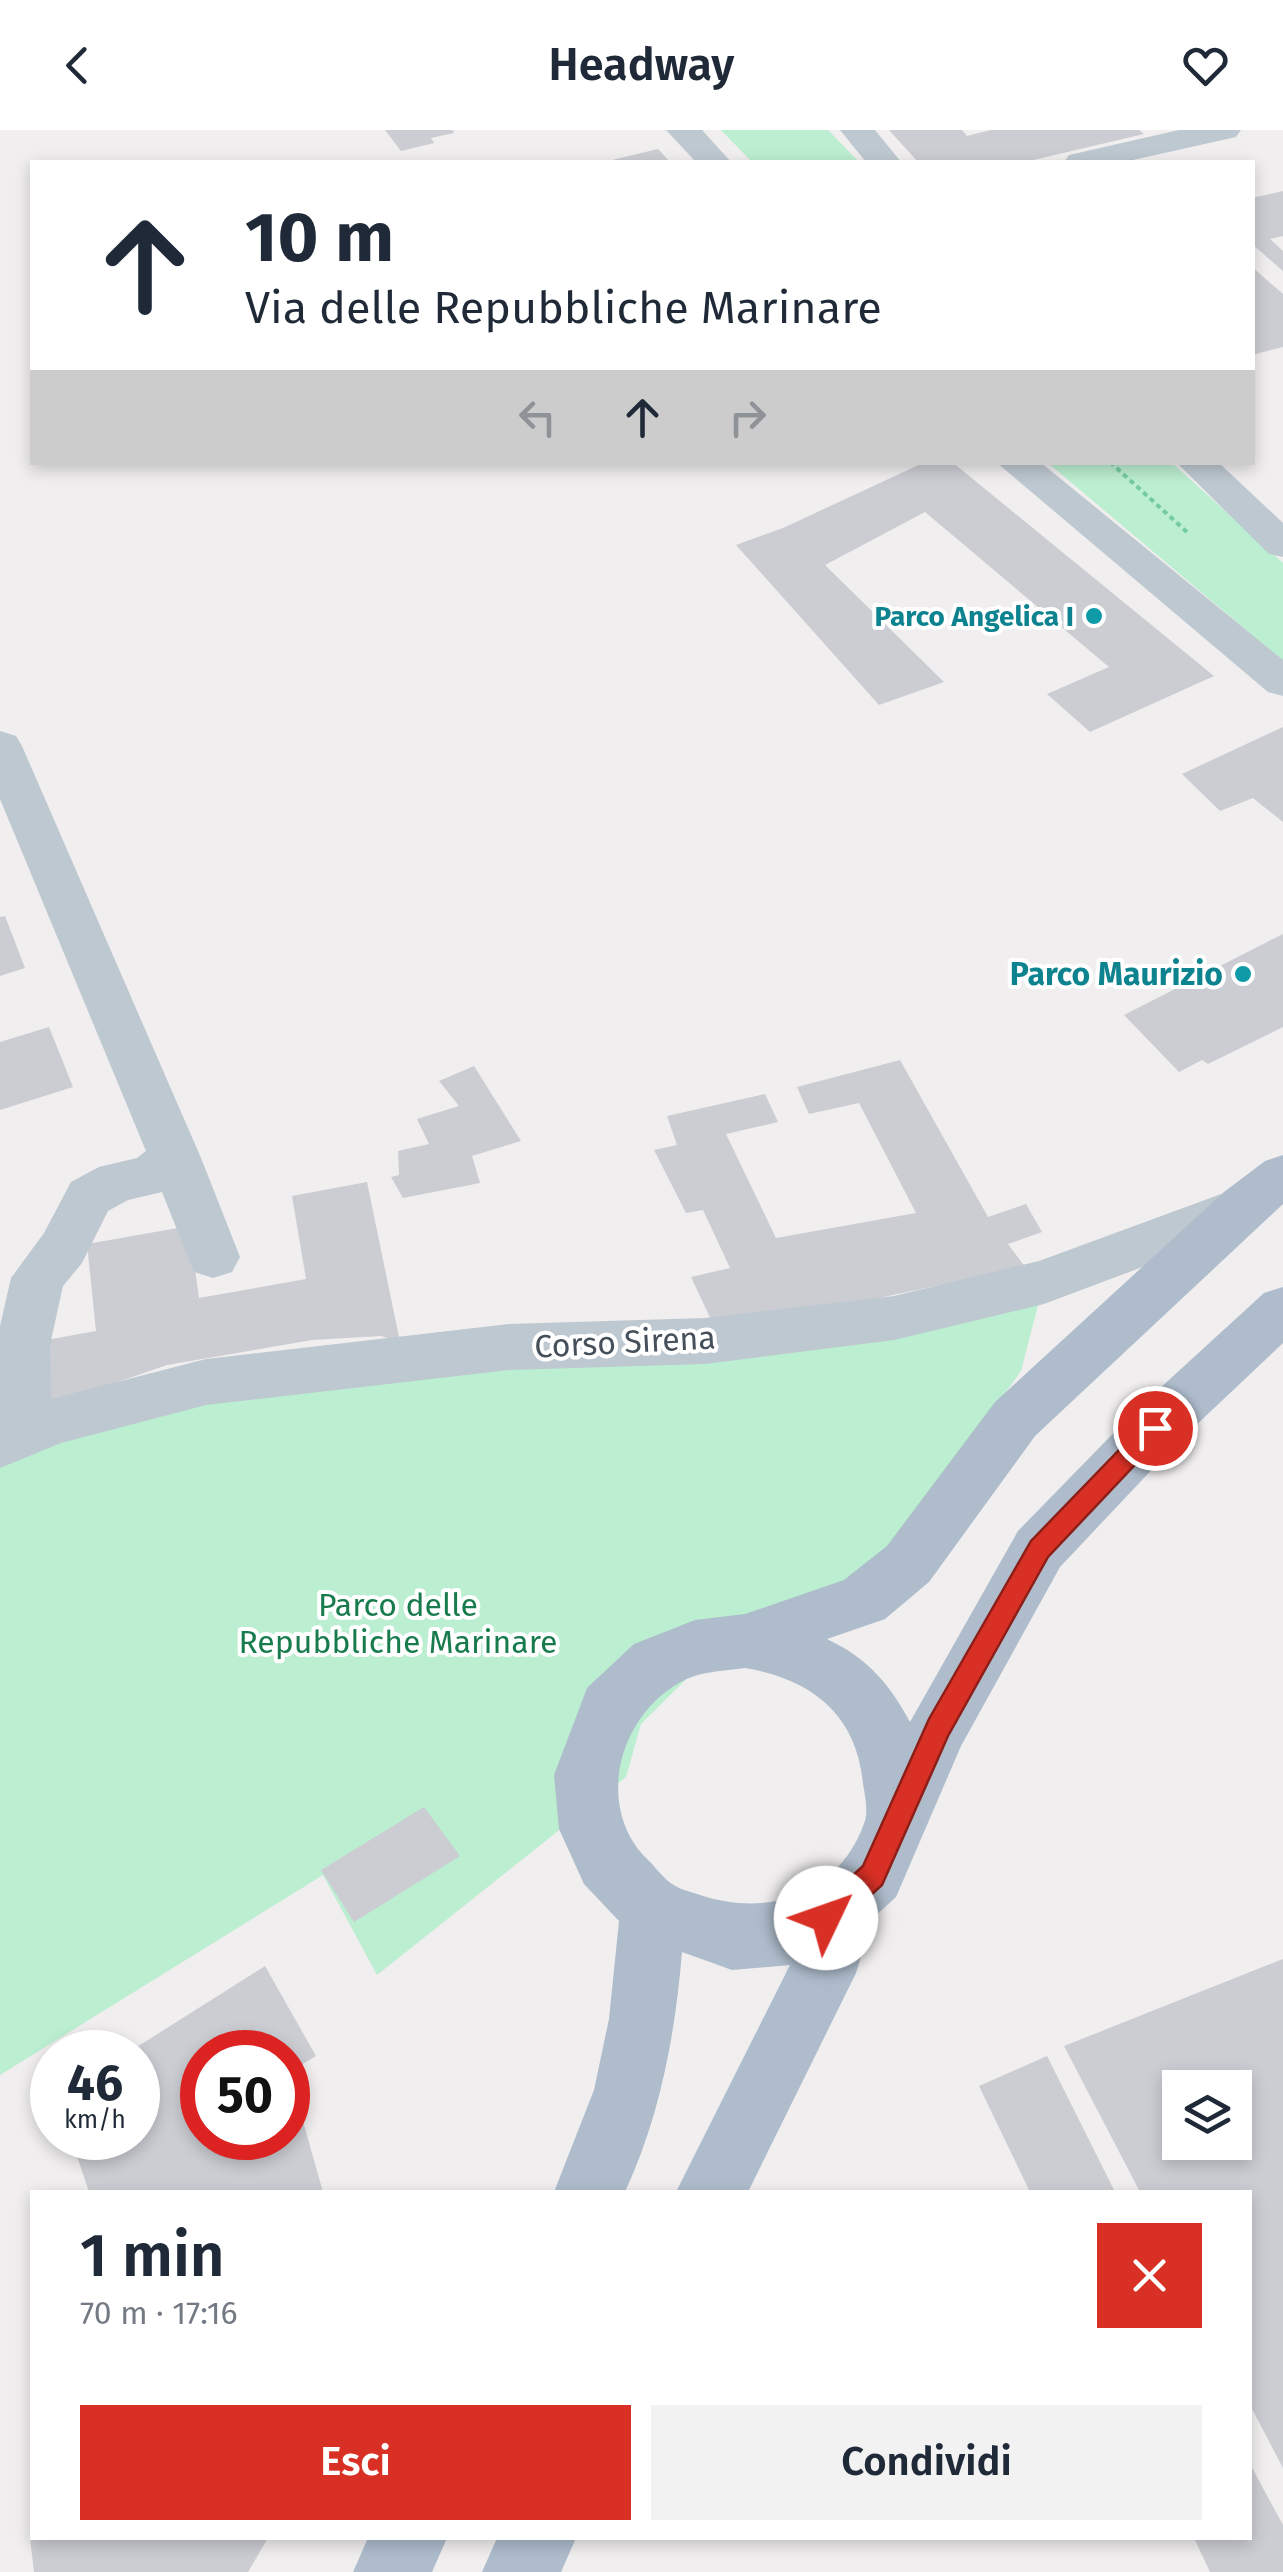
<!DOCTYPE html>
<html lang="it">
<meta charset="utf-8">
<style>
:root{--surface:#fff;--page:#f2f2f3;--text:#1f2937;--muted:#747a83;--accent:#d93025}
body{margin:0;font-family:"Fira Sans",sans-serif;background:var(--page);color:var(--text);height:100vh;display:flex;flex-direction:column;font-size:38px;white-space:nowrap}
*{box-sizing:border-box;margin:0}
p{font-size:32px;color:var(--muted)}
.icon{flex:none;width:55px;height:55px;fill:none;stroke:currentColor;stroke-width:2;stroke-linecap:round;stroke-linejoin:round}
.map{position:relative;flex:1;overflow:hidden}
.sheet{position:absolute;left:30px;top:2060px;width:1222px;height:350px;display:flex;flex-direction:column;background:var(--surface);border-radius:0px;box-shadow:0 5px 15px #0003}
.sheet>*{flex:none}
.top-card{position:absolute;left:30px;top:30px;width:1225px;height:305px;border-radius:0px;box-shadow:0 5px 15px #0003;background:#fff;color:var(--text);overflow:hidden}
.fabs{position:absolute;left:1162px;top:1940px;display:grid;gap:20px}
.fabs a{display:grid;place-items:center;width:90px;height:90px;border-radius:0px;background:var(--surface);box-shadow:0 5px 15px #0003;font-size:50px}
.speed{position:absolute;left:30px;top:1900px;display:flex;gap:20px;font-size:50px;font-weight:700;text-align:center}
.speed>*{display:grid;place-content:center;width:130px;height:130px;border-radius:50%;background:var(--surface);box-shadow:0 5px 15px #0003;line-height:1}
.speed small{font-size:25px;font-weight:400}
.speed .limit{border:15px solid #d22;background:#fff;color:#111}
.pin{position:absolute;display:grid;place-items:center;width:85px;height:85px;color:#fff;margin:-42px;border:5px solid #fff;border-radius:50%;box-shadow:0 2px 10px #0007}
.me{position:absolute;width:110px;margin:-55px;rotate:48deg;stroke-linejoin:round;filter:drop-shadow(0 0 8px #0008)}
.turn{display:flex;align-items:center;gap:35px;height:210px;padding:0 50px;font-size:45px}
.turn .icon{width:130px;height:130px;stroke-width:2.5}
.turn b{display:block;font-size:70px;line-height:85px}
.lanes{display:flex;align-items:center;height:95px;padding:0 50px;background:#0003;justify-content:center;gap:50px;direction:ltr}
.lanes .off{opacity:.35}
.round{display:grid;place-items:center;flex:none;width:105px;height:105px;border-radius:0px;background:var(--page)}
.headline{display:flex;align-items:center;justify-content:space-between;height:170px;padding:0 50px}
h1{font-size:60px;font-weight:600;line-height:75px}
.primary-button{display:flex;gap:20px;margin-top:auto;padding:20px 50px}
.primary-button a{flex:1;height:115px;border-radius:0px;background:var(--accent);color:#fff;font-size:40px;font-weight:600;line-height:115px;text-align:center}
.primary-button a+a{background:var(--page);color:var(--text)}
header{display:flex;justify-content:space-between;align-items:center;height:130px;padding:0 50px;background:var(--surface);font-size:45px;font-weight:600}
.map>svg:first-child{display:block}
.green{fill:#bceed1}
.building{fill:#cbcdd3;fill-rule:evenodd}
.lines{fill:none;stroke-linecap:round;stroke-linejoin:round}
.path{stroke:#75cba4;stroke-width:4;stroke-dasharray:5 4;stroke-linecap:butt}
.minor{fill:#bec8d0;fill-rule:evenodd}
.major{fill:#aebccc;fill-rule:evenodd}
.route{fill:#d93025;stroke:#8d1f18;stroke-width:2.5}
.culture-dot{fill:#0f9aa8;stroke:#fff;stroke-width:4}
.labels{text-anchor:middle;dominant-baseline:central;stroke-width:8;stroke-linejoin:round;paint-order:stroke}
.far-culture-label{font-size:28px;font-weight:bold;fill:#0d838f;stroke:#fff;text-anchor:end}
.culture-label{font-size:32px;font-weight:bold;fill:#0d838f;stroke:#fff;text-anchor:end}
.street-label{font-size:32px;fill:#46505b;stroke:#fff}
.park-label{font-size:32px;fill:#187b4d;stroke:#fff}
</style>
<header><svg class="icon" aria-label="back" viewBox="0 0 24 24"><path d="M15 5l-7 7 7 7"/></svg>Headway<svg class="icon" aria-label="heart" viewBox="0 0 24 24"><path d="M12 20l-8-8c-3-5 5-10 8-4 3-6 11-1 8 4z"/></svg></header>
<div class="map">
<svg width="1283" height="2442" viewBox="0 0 1283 2442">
<rect width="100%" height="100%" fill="#f0eeee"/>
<g class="green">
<polygon points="721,0 828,0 859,32 752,32"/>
<polygon points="1048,333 1172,333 1283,433 1283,531"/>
<polygon points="1044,1152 1021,1241 905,1403 844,1452 743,1493 641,1594 626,1647 377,1845 323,1745 0,1945 0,1325 206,1252"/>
</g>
<g class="building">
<polygon points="385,0 452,0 454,3 431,8 434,13 401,21"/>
<polygon points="889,0 962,0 967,6 991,0 1139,0 1144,4 1025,32 918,32"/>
<polygon points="658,19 670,32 608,32 608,31"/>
<polygon points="1283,61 1283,106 1270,109 1283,121 1283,141 1252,114 1252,68"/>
<polygon points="1252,137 1283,164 1283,217 1252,225"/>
<polygon points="925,332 952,332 1214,546 1090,602 1047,564 1109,537 925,382 825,435 944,552 879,575 736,415 783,398"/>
<polygon points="1283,597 1283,692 1253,668 1220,681 1182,644"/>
<polygon points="5,786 25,838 0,846 0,787"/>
<polygon points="1283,804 1283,897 1208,934 1202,930 1179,942 1124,885"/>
<polygon points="49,897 73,957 0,980 0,912"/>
<polygon points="900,930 988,1087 1026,1074 1042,1102 1008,1114 1025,1137 766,1192 714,1196 691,1147 730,1138 703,1080 686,1083 654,1020 677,1015 667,986 765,964 778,992 726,1004 776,1108 916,1083 859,973 809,984 797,957"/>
<polygon points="474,936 521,1011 472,1026 480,1053 403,1068 391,1047 399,1045 398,1021 429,1014 417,989 459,976 439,951"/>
<polygon points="367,1052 400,1212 381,1206 312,1210 167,1235 51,1275 41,1211 96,1201 87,1114 189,1096 199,1168 306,1149 292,1066"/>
<polygon points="424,1677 460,1726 354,1792 321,1740"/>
<path d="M1283,1829V2338L1250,2275V2062H1140L1064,1916ZM1180,1958H1235V2012H1180Z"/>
<path d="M265,1836L316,1926L289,1942L323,2062H89L71,2008H138V1922H129ZM202,1922H288V2008H202Z"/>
<polygon points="1047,1926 1115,2062 1030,2062 979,1956"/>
<polygon points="1250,2334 1283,2395 1283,2442 1210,2442 1194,2408 1250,2408"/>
<polygon points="30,2408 268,2408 248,2442 34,2442"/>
</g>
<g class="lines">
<polyline class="path" points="1110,332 1188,403"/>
<g class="minor">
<polygon points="666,0 702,0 731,32 696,32"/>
<polygon points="840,0 875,0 901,32 866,32"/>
<polygon points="1179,0 1241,0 1236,7 1124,32 1064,32 1069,25"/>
<polygon points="996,332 1040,332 1283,530 1283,566 1268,562"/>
<polygon points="1176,332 1218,332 1283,393 1283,427 1269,424"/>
<polygon points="0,601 16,606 22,616 201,1028 240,1127 232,1142 213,1148 194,1142 162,1062 128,1070 108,1081 82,1133 63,1156 50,1215 51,1269 206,1229 509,1194 705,1188 894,1166 1039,1131 1243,1056 1262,1062 1269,1077 1262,1092 1044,1174 894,1210 705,1234 509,1240 206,1275 61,1313 0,1338 0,1196 11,1148 44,1103 71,1052 99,1037 137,1028 146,1021 0,669"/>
</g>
<g class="major">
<path d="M1283,1025V1074L1035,1306L929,1452L885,1489L827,1509C867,1528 889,1553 910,1592L1018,1401L1135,1281L1264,1163L1283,1157V1213L1175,1315L1060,1437L961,1616L896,1767L873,1788L856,1843L748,2062H676L790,1835L732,1840L682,1822C675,1906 660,1986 625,2062H554L594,1960L609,1889L619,1791L584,1754L559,1699L554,1645L587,1558L634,1514L695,1490L745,1484L844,1450L887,1416L995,1272L1224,1062L1265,1031ZM745,1538C812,1549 857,1585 863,1654C865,1665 868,1680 865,1691C840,1764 769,1788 700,1765C691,1762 679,1759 672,1754C662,1747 654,1735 645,1727C596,1675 618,1588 679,1553C699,1541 723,1541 745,1538Z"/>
<polygon points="368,2408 447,2408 432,2442 353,2442"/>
<polygon points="497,2408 576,2408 561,2442 482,2442"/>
</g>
</g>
<polygon class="route" points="1155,1288 1163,1291 1166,1298 1163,1305 1048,1427 948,1606 882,1755 835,1798 826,1801 816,1798 812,1788 816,1779 863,1736 929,1589 1031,1411 1147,1291"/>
<g class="culture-dot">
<circle cx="1094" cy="486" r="10"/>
<circle cx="1243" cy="844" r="10"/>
</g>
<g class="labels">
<g class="far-culture-label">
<text x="1074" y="486">Parco Angelica I</text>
</g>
<g class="culture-label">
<text x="1223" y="844">Parco Maurizio</text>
</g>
<g class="street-label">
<text transform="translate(625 1212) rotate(-3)">Corso Sirena</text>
</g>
<g class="park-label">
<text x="398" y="1475">Parco delle<tspan x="398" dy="37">Repubbliche Marinare</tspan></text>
</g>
</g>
</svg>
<div class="fabs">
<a><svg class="icon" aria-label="layers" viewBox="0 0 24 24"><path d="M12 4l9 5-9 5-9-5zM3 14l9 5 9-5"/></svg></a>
</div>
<div class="speed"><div>46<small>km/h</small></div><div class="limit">50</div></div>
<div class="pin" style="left:1155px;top:1298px;background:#d93025"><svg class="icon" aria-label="arrive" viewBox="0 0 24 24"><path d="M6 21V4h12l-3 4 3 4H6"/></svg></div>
<svg class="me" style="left:826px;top:1788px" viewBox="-20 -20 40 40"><circle r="19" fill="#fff"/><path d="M0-13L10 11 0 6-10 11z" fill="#d93025"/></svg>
<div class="top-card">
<div class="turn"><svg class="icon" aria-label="ahead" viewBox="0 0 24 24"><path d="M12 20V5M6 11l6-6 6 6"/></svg><div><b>10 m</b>Via delle Repubbliche Marinare</div></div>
<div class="lanes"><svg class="icon off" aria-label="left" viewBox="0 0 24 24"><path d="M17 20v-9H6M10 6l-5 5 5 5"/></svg><svg class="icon" aria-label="ahead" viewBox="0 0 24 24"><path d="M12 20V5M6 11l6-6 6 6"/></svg><svg class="icon off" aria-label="right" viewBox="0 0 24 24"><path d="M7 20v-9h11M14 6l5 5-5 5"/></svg></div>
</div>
<section class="sheet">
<div class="headline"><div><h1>1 min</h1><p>70 m · 17:16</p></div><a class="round" style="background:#d93025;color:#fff"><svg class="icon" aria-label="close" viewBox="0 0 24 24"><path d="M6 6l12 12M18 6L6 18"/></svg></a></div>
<div class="primary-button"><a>Esci</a><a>Condividi</a></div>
</section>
</div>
